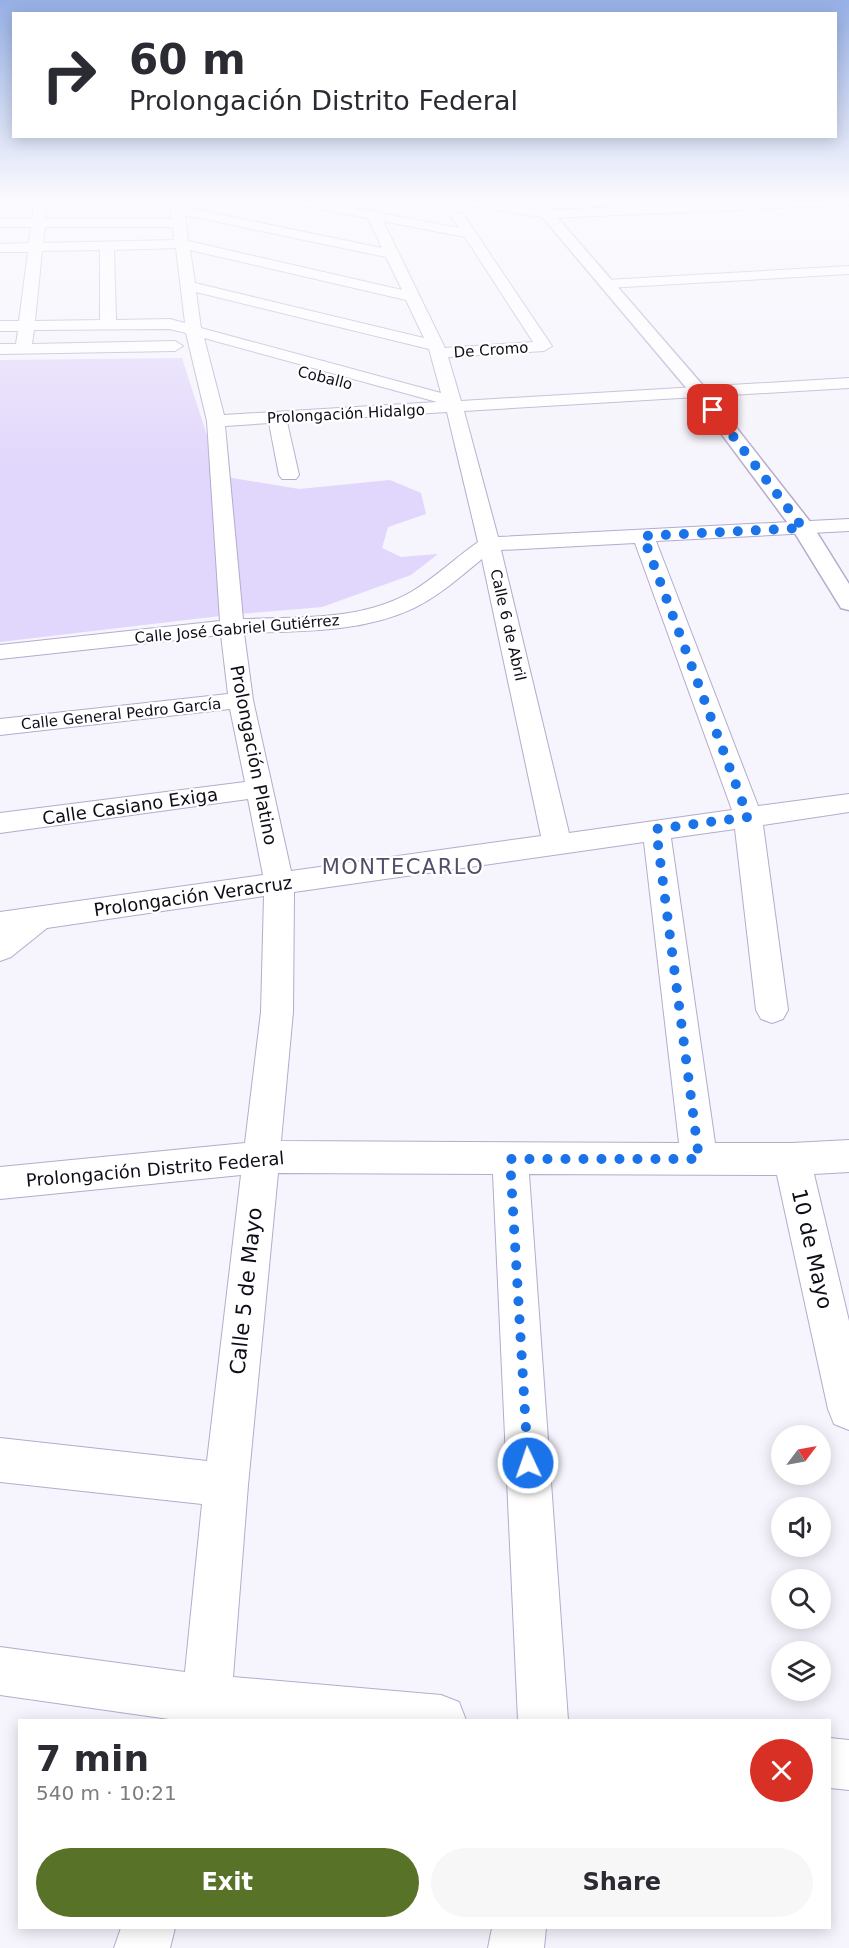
<!DOCTYPE html>
<meta charset="utf-8">
<style>
:root{--surface:#fff;--page:#f7f7f7;--text:#2b2b33;--muted:#7c7c81;--accent:#587327}
body{margin:0;font-family:"DejaVu Sans",sans-serif;background:var(--page);color:var(--text);height:100vh;display:flex;flex-direction:column;font-size:22px;white-space:nowrap}
*{box-sizing:border-box;margin:0}
p{font-size:20px;color:var(--muted)}
.icon{flex:none;width:33px;height:33px;fill:none;stroke:currentColor;stroke-width:2;stroke-linecap:round;stroke-linejoin:round}
.map{position:relative;flex:1;overflow:hidden}
.side{position:absolute;left:18px;top:1719px;width:813px;height:210px;display:flex;flex-direction:column;background:var(--surface);border-radius:0px;box-shadow:0 3px 15px #0003}
.side>*{flex:none}
.banner{position:absolute;left:12px;top:12px;width:825px;height:126px;border-radius:0px;box-shadow:0 3px 15px #0003;background:#fff;color:var(--text);overflow:hidden}
.needle{width:39px;rotate:58deg}
.buttons{position:absolute;left:771px;top:1425px;display:grid;gap:12px}
.buttons a{display:grid;place-items:center;width:60px;height:60px;border-radius:50%;background:var(--surface);box-shadow:0 3px 15px #0003;font-size:30px}
.pin{position:absolute;display:grid;place-items:center;width:51px;height:51px;color:#fff;margin:-26px;border-radius:12px;box-shadow:0 3px 9px #0006}
.me{position:absolute;width:66px;margin:-33px;rotate:357deg;stroke-linejoin:round;filter:drop-shadow(0 0 4px #0008)}
.turn{display:flex;align-items:center;gap:21px;height:126px;padding:0 18px;font-size:27px}
.turn .icon{width:78px;height:78px;stroke-width:2.5}
.turn b{display:block;font-size:42px;line-height:51px}
.round{display:grid;place-items:center;flex:none;width:63px;height:63px;border-radius:32px;background:var(--page)}
.overview{display:flex;align-items:center;justify-content:space-between;height:102px;padding:0 18px}
h1{font-size:36px;font-weight:600;line-height:45px}
.button{display:flex;gap:12px;margin-top:auto;padding:12px 18px}
.button a{flex:1;height:69px;border-radius:36px;background:var(--accent);color:#fff;font-size:24px;font-weight:600;line-height:69px;text-align:center}
.button a+a{background:var(--page);color:var(--text)}
.map>svg:first-child{display:block}
.green{fill:#e1d6fb}
.lines{fill:none;stroke-linecap:round;stroke-linejoin:round}
.street-casing{stroke:#b5abcd;stroke-width:2}
.secondary-casing{stroke:#b5abcd;stroke-width:3}
.street{fill:#fff;fill-rule:evenodd}
.secondary{fill:#fff;fill-rule:evenodd}
.route{stroke:#1a73e8;stroke-width:10;stroke-dasharray:0 18}
.labels{text-anchor:middle;dominant-baseline:central;stroke-width:4.5;stroke-linejoin:round;paint-order:stroke}
.far-street-label{font-size:15px;fill:#100c18;stroke:#fff}
.street-label{font-size:18px;fill:#100c18;stroke:#fff}
.quarter-label{font-size:21px;letter-spacing:1.5px;fill:#554c6a;stroke:#fff}
.near-street-label{font-size:21px;fill:#100c18;stroke:#fff}
</style>
<div class="map">
<svg width="849" height="1948" viewBox="0 0 849 1948">
<rect width="100%" height="100%" fill="#f6f4fc"/>
<polygon class="green" points="182,358 220,476 299,489 390,480 421,493 426,514 388,527 382,548 401,557 438,554 411,575 322,607 228,615 0,642 0,360"/>
<g class="lines">
<defs>
<g id="street">
<path d="M35,201H47L45,219H172L170,201H182L183,207L382,248L368,218L298,205L292,201H316L459,228L451,217L458,213L463,214L552,346L544,351L448,357L461,401L849,378V388L464,411L498,537L849,519V531L656,541L758,806L849,794V812L763,825L788,1010L783,1019L772,1023L761,1019L756,1010L735,829L671,838L715,1143H792L849,1140V1172L814,1174L849,1321V1430L834,1424L828,1409L777,1175L529,1174L568,1720H518L493,1174L278,1173L248,1485L233,1677L441,1695L459,1702L466,1720H176L0,1695V1647L185,1672L202,1504L0,1482V1438L207,1461L241,1175L0,1199V1167L245,1143L261,1012L264,896L47,928L11,957L0,961V912L263,875L248,799L0,833V813L245,782L230,709L0,735V719L228,694L221,635L0,659V645L220,621L207,421L186,333L169,329L34,330L32,344L175,341L183,346L175,351L0,354V344H16L18,331H0V321H19L28,252H0V244L29,243L31,227H0V219H32ZM185,215L386,257L402,290L188,241ZM383,221L465,237L533,342L445,348ZM45,227H173L174,240L43,243ZM176,248L185,323L170,319L116,320L114,250ZM100,250V320L35,321L42,251ZM190,250L406,300L424,338L195,283ZM196,292L429,349L441,393L201,328ZM204,338L437,402L224,415ZM447,412L478,542C455,558 435,578 411,592C360,621 299,617 243,619L225,426L269,423L279,475L282,479H296L299,475L287,422ZM635,543L732,810L569,833L501,550ZM482,559L541,836L291,871L253,700L244,633C301,631 361,633 414,608C439,596 460,577 482,559ZM644,842L679,1143L281,1141L293,1012L294,892Z"/>
<polygon points="459,201 487,201 548,210 768,201 849,201 849,205 548,218 465,205"/>
<polygon points="849,266 849,274 607,288 600,284 607,280"/>
<polygon points="830,1738 849,1740 849,1790 830,1788"/>
<polygon points="121,1928 175,1928 170,1948 114,1948"/>
<polygon points="492,1928 546,1928 544,1948 488,1948"/>
</g>
<polygon id="secondary" points="529,201 543,201 706,389 811,523 849,584 849,610 841,608 793,530 694,397"/>
</defs>
<use href="#street" class="street-casing"/>
<use href="#secondary" class="secondary-casing"/>
<use href="#street" class="street"/>
<use href="#secondary" class="secondary"/>
</g>
<linearGradient id="sky" x2="0" y2="1"><stop stop-color="#96b0e6"/><stop offset="0.42" stop-color="#fbfafe"/><stop offset="1" stop-color="#fbfafe" stop-opacity="0"/></linearGradient>
<rect width="849" height="473" fill="url(#sky)"/>
<g class="lines">
<polyline class="route" points="528,1463 510,1159 699,1159 656,829 748,817 643,536 803,528 713,410"/>
</g>
<g class="labels">
<g class="far-street-label">
<text transform="translate(491 350) rotate(-4)">De Cromo</text>
<text transform="translate(325 378) rotate(14)">Coballo</text>
<text transform="translate(346 414) rotate(-3)">Prolongación Hidalgo</text>
<text transform="translate(508 625) rotate(77)">Calle 6 de Abril</text>
<text transform="translate(237 629) rotate(-5)">Calle José Gabriel Gutiérrez</text>
<text transform="translate(121 714) rotate(-6)">Calle General Pedro García</text>
</g>
<g class="street-label">
<text transform="translate(254 755) rotate(79)">Prolongación Platino</text>
<text transform="translate(130 806) rotate(-8)">Calle Casiano Exiga</text>
<text transform="translate(193 896) rotate(-8)">Prolongación Veracruz</text>
<text transform="translate(155 1169) rotate(-5)">Prolongación Distrito Federal</text>
</g>
<g class="quarter-label">
<text x="403" y="867">MONTECARLO</text>
</g>
<g class="near-street-label">
<text transform="translate(812 1249) rotate(77)">10 de Mayo</text>
<text transform="translate(246 1291) rotate(-84)">Calle 5 de Mayo</text>
</g>
</g>
</svg>
<div class="buttons">
<a><svg class="needle" viewBox="-14 -14 28 28"><path d="M0-13l5 13h-10z" fill="#e53935"/><path d="M0 13l5-13h-10z" fill="#7c7c81"/></svg></a>
<a><svg class="icon" aria-label="sound" viewBox="0 0 24 24"><path d="M4 9h4l5-4v14l-5-4H4zM17 9q2 3 0 6"/></svg></a>
<a><svg class="icon" aria-label="search" viewBox="0 0 24 24"><circle cx="10" cy="10" r="6"/><path d="M15 15l6 6"/></svg></a>
<a><svg class="icon" aria-label="layers" viewBox="0 0 24 24"><path d="M12 4l9 5-9 5-9-5zM3 14l9 5 9-5"/></svg></a>
</div>
<div class="pin" style="left:713px;top:410px;background:#d93025"><svg class="icon" aria-label="arrive" viewBox="0 0 24 24"><path d="M6 21V4h12l-3 4 3 4H6"/></svg></div>
<svg class="me" style="left:528px;top:1463px" viewBox="-20 -20 40 40"><circle r="17" fill="#1a73e8" stroke="#fff" stroke-width="3"/><path d="M0-11L8 9 0 5-8 9z" fill="#fff"/></svg>
<div class="banner">
<div class="turn"><svg class="icon" aria-label="right" viewBox="0 0 24 24"><path d="M7 20v-9h11M14 6l5 5-5 5"/></svg><div><b>60 m</b>Prolongación Distrito Federal</div></div>
</div>
<section class="side">
<div class="overview"><div><h1>7 min</h1><p>540 m · 10:21</p></div><a class="round" style="background:#d93025;color:#fff"><svg class="icon" aria-label="close" viewBox="0 0 24 24"><path d="M6 6l12 12M18 6L6 18"/></svg></a></div>
<div class="button"><a>Exit</a><a>Share</a></div>
</section>
</div>
